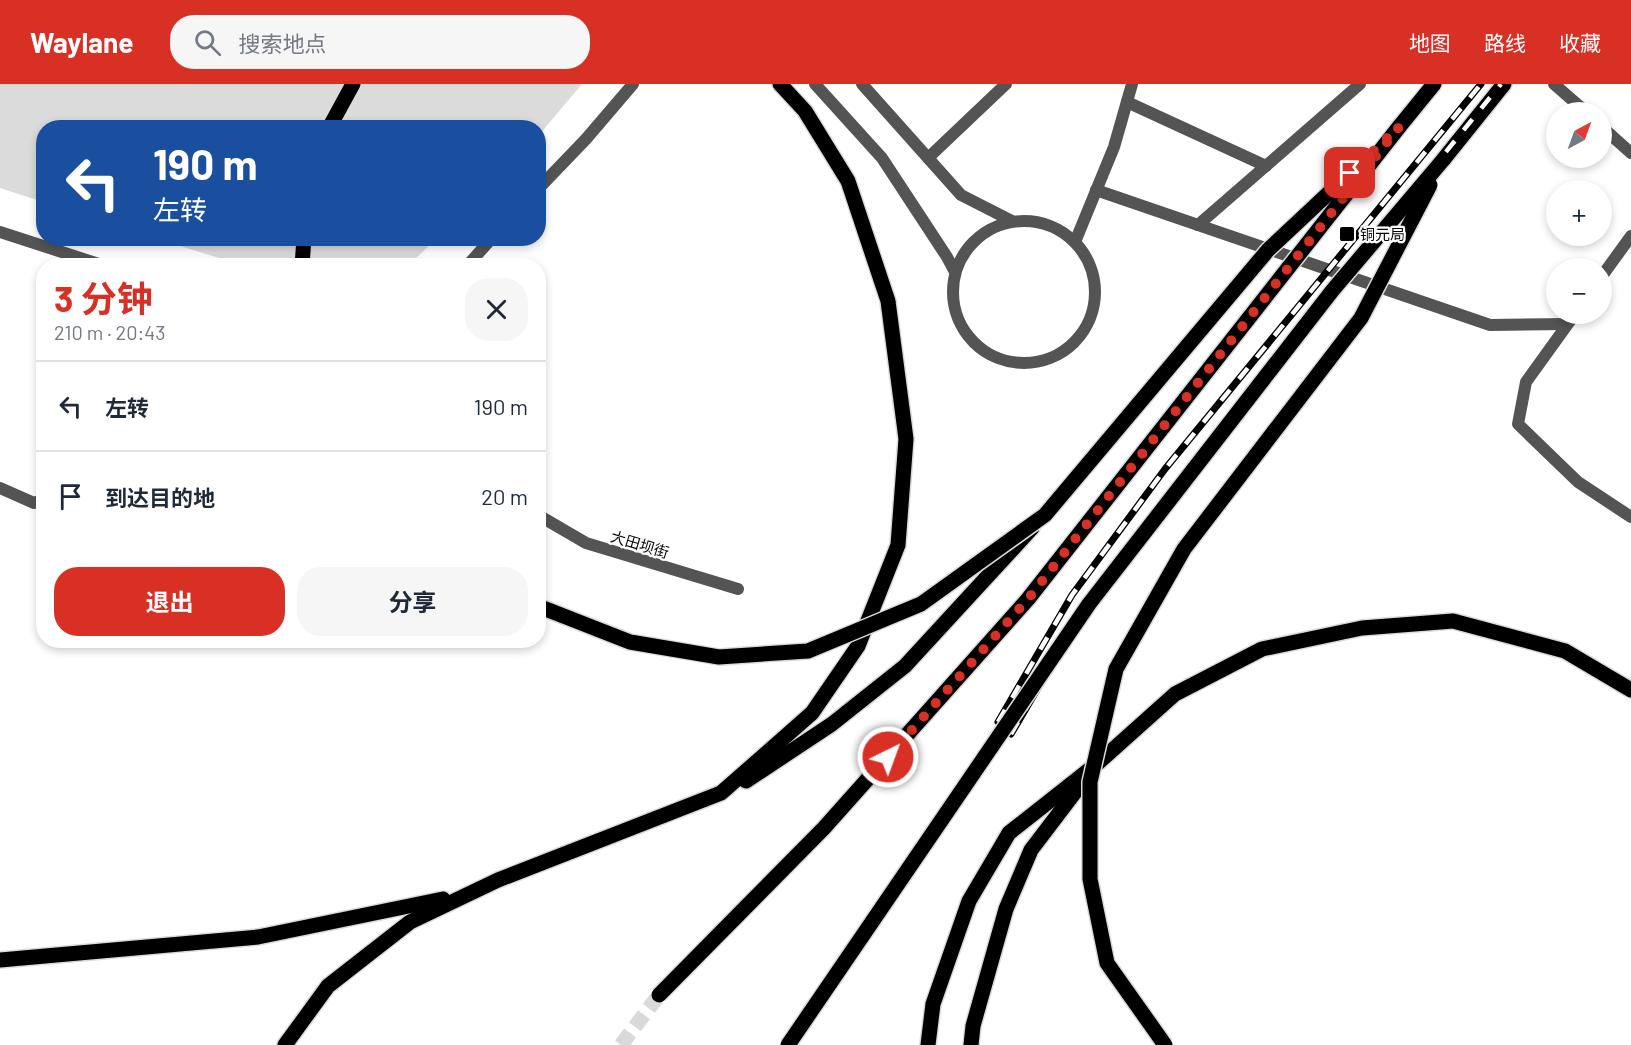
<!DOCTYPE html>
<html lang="zh">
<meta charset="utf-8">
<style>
:root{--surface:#fff;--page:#f6f6f7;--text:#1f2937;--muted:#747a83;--line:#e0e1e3;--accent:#d93025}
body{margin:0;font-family:Barlow,"Noto Sans SC",sans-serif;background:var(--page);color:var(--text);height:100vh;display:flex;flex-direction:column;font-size:22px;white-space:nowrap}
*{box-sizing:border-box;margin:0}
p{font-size:20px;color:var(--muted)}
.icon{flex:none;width:33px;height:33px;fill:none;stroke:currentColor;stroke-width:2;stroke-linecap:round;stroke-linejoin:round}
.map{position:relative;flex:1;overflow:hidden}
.sheet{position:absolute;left:36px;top:174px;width:510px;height:390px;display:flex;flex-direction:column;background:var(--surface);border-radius:24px;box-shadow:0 3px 9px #0003}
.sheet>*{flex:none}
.top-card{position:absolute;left:36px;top:36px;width:510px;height:126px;border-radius:24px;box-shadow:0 3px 9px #0003;background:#1a4fa0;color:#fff;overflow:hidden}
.needle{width:39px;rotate:41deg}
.controls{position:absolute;left:1546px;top:18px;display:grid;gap:12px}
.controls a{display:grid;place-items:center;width:66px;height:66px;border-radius:50%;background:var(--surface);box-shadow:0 3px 9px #0003;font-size:30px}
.pin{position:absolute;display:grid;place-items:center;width:51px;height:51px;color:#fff;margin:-26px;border-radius:12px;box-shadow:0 3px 9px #0006}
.me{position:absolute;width:66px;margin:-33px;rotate:42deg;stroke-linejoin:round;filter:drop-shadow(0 0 4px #0008)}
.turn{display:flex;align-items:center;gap:21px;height:126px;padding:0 18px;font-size:27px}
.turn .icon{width:78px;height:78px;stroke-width:2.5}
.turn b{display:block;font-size:42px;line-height:51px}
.round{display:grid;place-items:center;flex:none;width:63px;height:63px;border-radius:24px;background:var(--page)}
.head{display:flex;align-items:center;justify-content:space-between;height:102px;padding:0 18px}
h1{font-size:36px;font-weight:700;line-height:45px;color:var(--accent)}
.button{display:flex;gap:12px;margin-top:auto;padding:12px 18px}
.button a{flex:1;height:69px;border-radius:24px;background:var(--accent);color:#fff;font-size:24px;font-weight:700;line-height:69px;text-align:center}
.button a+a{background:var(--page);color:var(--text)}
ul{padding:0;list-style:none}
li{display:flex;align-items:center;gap:18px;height:90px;padding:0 18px;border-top:2px solid var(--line)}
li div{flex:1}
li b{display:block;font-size:22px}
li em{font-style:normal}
header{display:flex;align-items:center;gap:36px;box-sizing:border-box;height:84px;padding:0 30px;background:var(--accent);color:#fff}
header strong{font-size:28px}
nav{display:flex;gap:33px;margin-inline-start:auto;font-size:21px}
.search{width:420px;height:54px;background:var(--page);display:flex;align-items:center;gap:15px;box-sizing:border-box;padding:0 21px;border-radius:24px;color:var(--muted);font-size:22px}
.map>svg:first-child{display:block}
.green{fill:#dbdbdb}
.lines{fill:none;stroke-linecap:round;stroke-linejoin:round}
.primary-tunnel{stroke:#d9d9d9;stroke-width:15;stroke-dasharray:15 8;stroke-linecap:butt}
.primary-casing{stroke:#dbdbdb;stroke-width:18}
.lane{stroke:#545454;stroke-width:12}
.street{stroke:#545454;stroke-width:12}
.primary{stroke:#000;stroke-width:15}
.rail-casing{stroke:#000;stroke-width:7}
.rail{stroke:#fff;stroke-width:4.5;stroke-dasharray:14;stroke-linecap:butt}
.primary-bridge-casing{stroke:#dbdbdb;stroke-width:18;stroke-linecap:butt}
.primary-bridge{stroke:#000;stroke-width:15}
.route{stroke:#d93025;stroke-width:10;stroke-dasharray:0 18}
.poi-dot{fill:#000;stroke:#fff;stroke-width:2}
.labels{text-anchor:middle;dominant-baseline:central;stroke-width:4.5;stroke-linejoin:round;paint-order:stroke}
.poi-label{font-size:15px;fill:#000;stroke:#fff;text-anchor:start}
.street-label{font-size:15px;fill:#000;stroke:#fff}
</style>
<header>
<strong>Waylane</strong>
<div class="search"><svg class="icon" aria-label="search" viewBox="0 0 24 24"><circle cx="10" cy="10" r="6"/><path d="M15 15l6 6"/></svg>搜索地点</div>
<nav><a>地图</a><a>路线</a><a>收藏</a></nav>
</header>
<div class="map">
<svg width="1631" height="961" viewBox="0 0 1631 961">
<rect width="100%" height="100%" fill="#fff"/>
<g class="green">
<polygon points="0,0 582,0 539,51 538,44 44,44 43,118 0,104"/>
<polygon points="157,155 436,155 408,182 242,181"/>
</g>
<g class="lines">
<polyline class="primary-tunnel" points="621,961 659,911"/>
<defs>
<g id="primary">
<polyline points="1399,43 1434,0"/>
<polyline points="329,44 353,0"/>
<polyline points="1443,76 1504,0"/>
<polyline points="302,182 304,154"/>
<polyline points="746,697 832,640 905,582 1032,444"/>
<polyline points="0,876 258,853 443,815"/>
<polyline points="285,961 328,902 410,838 498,796 721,709 812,629 858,562 898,461 906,355 888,217 848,97 805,27 780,0"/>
<polyline points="928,961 933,920 969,817 1009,749 1099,678 1175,610 1262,565 1362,544 1453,537 1565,567 1631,606"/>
<polyline points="971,961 973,942 1006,825 1031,766 1085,695"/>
</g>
</defs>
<use href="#primary" class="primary-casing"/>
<g class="lane">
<polyline points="1127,18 1266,82"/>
<polyline points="1096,106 1490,241 1567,240"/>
<polyline points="1198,141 1360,0"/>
<polyline points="1075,158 1114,63 1132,0"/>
</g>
<g class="street">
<polyline points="815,0 882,74 947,173 955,188"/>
<polyline points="862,0 961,111 1012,137"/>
<polyline points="1554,0 1586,28"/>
<polyline points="1602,43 1631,69"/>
<polyline points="928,74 1006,0"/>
<polyline points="538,105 586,55 633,0"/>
<circle cx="1024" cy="208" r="71"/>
<polyline points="0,148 105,182"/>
<polyline points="467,182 492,154"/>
<polyline points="1602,192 1631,152"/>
<polyline points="1575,230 1526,298 1518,340 1578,398 1631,433"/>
<polyline points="0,404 34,419 44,415"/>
<polyline points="538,431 586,459 738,505"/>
</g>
<use href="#primary" class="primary"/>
<defs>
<g id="rail">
<polyline points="998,638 1072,511 1165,385 1481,0"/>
<polyline points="1011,650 1092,512 1180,395 1501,0"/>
</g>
</defs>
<use href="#rail" class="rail-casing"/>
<use href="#rail" class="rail"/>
<defs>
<g id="primary-bridge">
<polyline points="538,522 630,558 719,573 808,567 921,520 1045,431 1268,166 1362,78"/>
<polyline points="659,911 824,744 1028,515 1399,43"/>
<polyline points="788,961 1089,520 1332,207 1443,76"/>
<polyline points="1165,961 1107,879 1090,795 1090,698 1116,585 1184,465 1361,234 1430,101"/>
</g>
</defs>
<use href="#primary-bridge" class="primary-bridge-casing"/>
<use href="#primary-bridge" class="primary-bridge"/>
</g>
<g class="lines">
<polyline class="route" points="888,673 1028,515 1399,43 1350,89"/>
</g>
<rect class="poi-dot" x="1339" y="142" width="16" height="16" rx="3"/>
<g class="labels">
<g class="poi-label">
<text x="1360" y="150">铜元局</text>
</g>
<g class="street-label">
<text transform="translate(640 460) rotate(17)">大田坝街</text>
</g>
</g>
</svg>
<div class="controls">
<a><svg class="needle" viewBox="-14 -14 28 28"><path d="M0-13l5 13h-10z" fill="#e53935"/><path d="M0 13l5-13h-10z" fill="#747a83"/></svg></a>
<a>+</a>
<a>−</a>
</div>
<div class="pin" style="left:1350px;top:89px;background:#d93025"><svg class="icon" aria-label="arrive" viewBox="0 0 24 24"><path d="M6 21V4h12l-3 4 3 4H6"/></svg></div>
<svg class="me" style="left:888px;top:673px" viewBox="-20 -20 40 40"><circle r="17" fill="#d93025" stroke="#fff" stroke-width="3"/><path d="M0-11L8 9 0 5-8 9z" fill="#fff"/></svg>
<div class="top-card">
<div class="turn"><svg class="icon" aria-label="left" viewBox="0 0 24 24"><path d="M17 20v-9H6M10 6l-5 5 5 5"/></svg><div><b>190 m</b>左转</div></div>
</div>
<section class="sheet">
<div class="head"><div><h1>3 分钟</h1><p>210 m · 20:43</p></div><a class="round"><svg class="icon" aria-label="close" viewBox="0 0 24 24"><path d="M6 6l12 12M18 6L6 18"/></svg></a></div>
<ul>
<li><svg class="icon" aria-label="left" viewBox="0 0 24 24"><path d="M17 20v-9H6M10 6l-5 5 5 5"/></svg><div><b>左转</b></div><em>190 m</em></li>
<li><svg class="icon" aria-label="arrive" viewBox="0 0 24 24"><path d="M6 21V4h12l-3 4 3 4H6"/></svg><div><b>到达目的地</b></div><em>20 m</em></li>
</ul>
<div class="button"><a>退出</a><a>分享</a></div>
</section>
</div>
